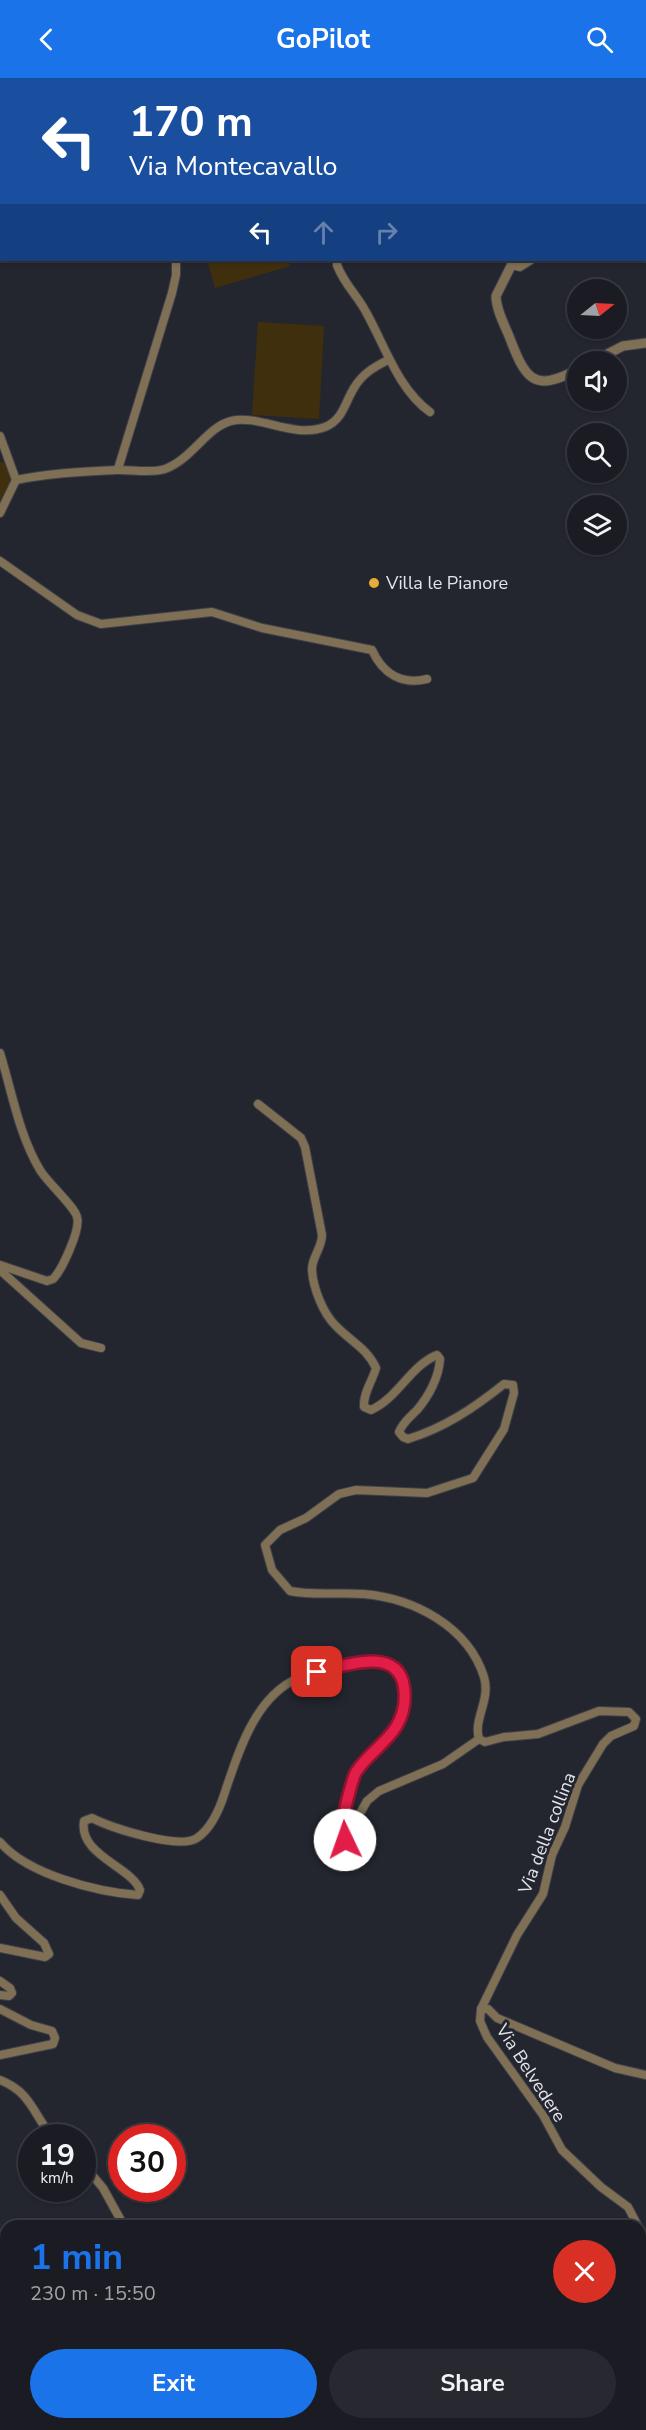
<!DOCTYPE html>
<meta charset="utf-8">
<style>
:root{--surface:#1b1c23;--page:#282930;--text:#f1f3f6;--muted:#a0a1a6;--line:#393a41;--accent:#1a73e8}
body{margin:0;font-family:"Nunito Sans",sans-serif;background:var(--page);color:var(--text);height:100vh;display:flex;flex-direction:column;font-size:22px;white-space:nowrap}
*{box-sizing:border-box;margin:0}
p{font-size:20px;color:var(--muted)}
.icon{flex:none;width:33px;height:33px;fill:none;stroke:currentColor;stroke-width:2;stroke-linecap:round;stroke-linejoin:round}
.map{position:relative;flex:1;overflow:hidden}
.drawer{position:absolute;left:0px;top:2142px;width:646px;height:210px;display:flex;flex-direction:column;background:var(--surface);border-radius:18px 18px 0 0;box-shadow:0 2px 4px #0004,0 0 0 2px var(--line)}
.drawer>*{flex:none}
.hud{position:absolute;left:0px;top:0px;width:646px;height:183px;box-shadow:0 2px 4px #0004,0 0 0 2px var(--line);background:#1a4fa0;color:#fff;overflow:hidden}
.needle{width:39px;rotate:72deg}
.tools{position:absolute;left:567px;top:201px;display:grid;gap:12px}
.tools a{display:grid;place-items:center;width:60px;height:60px;border-radius:50%;background:var(--surface);box-shadow:0 2px 4px #0004,0 0 0 2px var(--line);font-size:30px}
.speed{position:absolute;left:18px;top:2046px;display:flex;gap:12px;font-size:30px;font-weight:700;text-align:center}
.speed>*{display:grid;place-content:center;width:78px;height:78px;border-radius:50%;background:var(--surface);box-shadow:0 2px 4px #0004,0 0 0 2px var(--line);line-height:1}
.speed small{font-size:15px;font-weight:400}
.speed .limit{border:9px solid #d22;background:#fff;color:#111}
.pin{position:absolute;display:grid;place-items:center;width:51px;height:51px;color:#fff;margin:-26px;border-radius:12px;box-shadow:0 3px 9px #0006}
.me{position:absolute;width:66px;margin:-33px;rotate:357deg;stroke-linejoin:round;filter:drop-shadow(0 0 4px #0008)}
.turn{display:flex;align-items:center;gap:21px;height:126px;padding:0 30px;font-size:27px}
.turn .icon{width:78px;height:78px;stroke-width:2.5}
.turn b{display:block;font-size:42px;line-height:51px}
.lanes{display:flex;align-items:center;height:57px;padding:0 30px;background:#0003;justify-content:center;gap:30px;direction:ltr}
.lanes .off{opacity:.35}
.round{display:grid;place-items:center;flex:none;width:63px;height:63px;border-radius:32px;background:var(--page)}
.overview{display:flex;align-items:center;justify-content:space-between;height:102px;padding:0 30px}
h1{font-size:36px;font-weight:700;line-height:45px;color:var(--accent)}
.button{display:flex;gap:12px;margin-top:auto;padding:12px 30px}
.button a{flex:1;height:69px;border-radius:36px;background:var(--accent);color:#fff;font-size:24px;font-weight:700;line-height:69px;text-align:center}
.button a+a{background:var(--page);color:var(--text)}
header{display:flex;justify-content:space-between;align-items:center;height:78px;padding:0 30px;background:var(--accent);color:#fff;font-size:27px;font-weight:700}
.map>svg:first-child{display:block}
.green{fill:#402f0d}
.lines{fill:none;stroke-linecap:round;stroke-linejoin:round}
.river{stroke:#515691;stroke-width:15}
.minor-casing{stroke:#3f4149;stroke-width:10}
.tertiary-casing{stroke:#3f4149;stroke-width:11}
.secondary-casing{stroke:#3f4149;stroke-width:13}
.minor{stroke:#7e6f55;stroke-width:8}
.tertiary{stroke:#7e6f55;stroke-width:9}
.secondary{stroke:#b0986e;stroke-width:10}
.route-casing{stroke:#92132f;stroke-width:15}
.route{stroke:#e11d48;stroke-width:10}
.poi-dot{fill:#e5ad35;stroke:#24262f;stroke-width:2}
.labels{text-anchor:middle;dominant-baseline:central;stroke-width:6;stroke-linejoin:round;paint-order:stroke}
.poi-label{font-size:18px;fill:#e3e4ea;stroke:#24262f;text-anchor:start}
.street-label{font-size:18px;fill:#e3e4ea;stroke:#24262f}
</style>
<header><svg class="icon" aria-label="back" viewBox="0 0 24 24"><path d="M15 5l-7 7 7 7"/></svg>GoPilot<svg class="icon" aria-label="search" viewBox="0 0 24 24"><circle cx="10" cy="10" r="6"/><path d="M15 15l6 6"/></svg></header>
<div class="map">
<svg width="646" height="2352" viewBox="0 0 646 2352">
<rect width="100%" height="100%" fill="#24262f"/>
<g class="green">
<polygon points="207,182 288,182 290,188 215,210"/>
<polygon points="258,244 324,248 319,341 252,337"/>
<polygon points="0,384 7,385 13,401 0,428"/>
</g>
<g class="lines">
<g class="river">
<polyline points="0,2330 6,2335"/>
<polyline points="22,2346 31,2352"/>
</g>
<defs>
<g id="minor">
<polyline points="526,0 526,2"/>
<polyline points="645,94 646,93"/>
<path d="M337,187C344,206 357,217 366,234C385,268 398,311 430,334"/>
<polyline points="512,187 520,189 531,182"/>
<polyline points="0,358 16,402"/>
<polyline points="118,391 172,215 176,197 176,182"/>
<path d="M16,402C49,395 81,394 115,392C130,391 149,396 165,391C191,382 207,349 231,343C260,336 293,361 325,349C343,342 345,324 354,310C362,296 374,289 388,282"/>
<polyline points="0,435 16,402"/>
<path d="M0,483L77,537L101,546L212,534L262,550L372,572C383,596 402,607 427,601"/>
<path d="M0,975C12,1014 19,1057 40,1092C47,1104 75,1129 77,1139C81,1151 62,1192 53,1201L47,1203L0,1187"/>
<path d="M258,1026L301,1060L305,1069L322,1157C322,1170 311,1181 312,1192C313,1210 323,1235 335,1247C350,1263 367,1270 376,1290C372,1304 363,1315 364,1329L371,1332C398,1320 410,1288 437,1277L440,1281C439,1299 429,1318 417,1332C410,1339 403,1344 399,1354L403,1359L408,1361C444,1350 474,1330 504,1306L513,1307L514,1315L504,1351L473,1400L427,1415L356,1412L339,1416L306,1440L280,1452L265,1467L272,1492L290,1513C314,1518 339,1514 363,1516C413,1520 468,1548 484,1599C491,1622 473,1641 479,1661"/>
<polyline points="0,1192 81,1265 101,1270"/>
<polyline points="479,1661 485,1664 504,1659 538,1656 599,1633 629,1634 636,1641 634,1648 611,1658 603,1666 578,1707 565,1749 552,1777 543,1816 517,1857 481,1931 480,1943 487,1959 543,2037 562,2072 601,2109 628,2129 638,2148"/>
<path d="M0,1764C27,1796 96,1814 138,1817L140,1812C132,1789 78,1777 84,1743L92,1740C111,1750 180,1772 197,1760C212,1750 220,1730 225,1714C239,1672 257,1613 304,1598C320,1592 337,1590 353,1585C366,1582 391,1582 399,1595C425,1638 374,1664 356,1695C348,1709 349,1725 345,1739C342,1748 334,1755 339,1764L345,1762L367,1723L379,1713L443,1686L479,1661"/>
<polyline points="0,1817 16,1840 44,1865 49,1876 45,1879 0,1870"/>
<polyline points="0,1903 10,1910 12,1915 9,1918 0,1917"/>
<polyline points="0,1931 31,1947 52,1953 55,1960 53,1966 0,1977"/>
<polyline points="481,1931 488,1931 497,1940 615,1990 646,1997"/>
<path d="M0,2002C31,2014 33,2036 53,2060"/>
<polyline points="82,2085 103,2110 124,2148"/>
<polyline points="640,2315 646,2315"/>
<polyline points="155,2352 159,2346"/>
</g>
<g id="tertiary">
<polyline points="518,0 519,2"/>
<path d="M514,182L496,218C496,231 504,246 509,258C525,300 533,316 578,291"/>
<polyline points="592,284 623,268 646,265"/>
</g>
<g id="secondary">
<polyline points="0,2302 6,2306"/>
<polyline points="61,2346 69,2352"/>
</g>
</defs>
<use href="#minor" class="minor-casing"/>
<use href="#tertiary" class="tertiary-casing"/>
<use href="#secondary" class="secondary-casing"/>
<use href="#minor" class="minor"/>
<use href="#tertiary" class="tertiary"/>
<use href="#secondary" class="secondary"/>
</g>
<g class="lines">
<defs>
<path id="route" d="M317,1594C343,1588 398,1567 404,1609C406,1623 404,1636 396,1649C386,1665 367,1677 356,1694C352,1701 337,1760 339,1764L345,1762"/>
</defs>
<use href="#route" class="route-casing"/>
<use href="#route" class="route"/>
</g>
<circle class="poi-dot" cx="374" cy="505" r="6"/>
<g class="labels">
<g class="poi-label">
<text x="386" y="505">Villa le Pianore</text>
</g>
<g class="street-label">
<text transform="translate(547 1755) rotate(-69)">Via della collina</text>
<text transform="translate(531 1995) rotate(57)">Via Belvedere</text>
</g>
</g>
</svg>
<div class="tools">
<a><svg class="needle" viewBox="-14 -14 28 28"><path d="M0-13l5 13h-10z" fill="#e53935"/><path d="M0 13l5-13h-10z" fill="#a0a1a6"/></svg></a>
<a><svg class="icon" aria-label="sound" viewBox="0 0 24 24"><path d="M4 9h4l5-4v14l-5-4H4zM17 9q2 3 0 6"/></svg></a>
<a><svg class="icon" aria-label="search" viewBox="0 0 24 24"><circle cx="10" cy="10" r="6"/><path d="M15 15l6 6"/></svg></a>
<a><svg class="icon" aria-label="layers" viewBox="0 0 24 24"><path d="M12 4l9 5-9 5-9-5zM3 14l9 5 9-5"/></svg></a>
</div>
<div class="speed"><div>19<small>km/h</small></div><div class="limit">30</div></div>
<div class="pin" style="left:317px;top:1594px;background:#d93025"><svg class="icon" aria-label="arrive" viewBox="0 0 24 24"><path d="M6 21V4h12l-3 4 3 4H6"/></svg></div>
<svg class="me" style="left:345px;top:1762px" viewBox="-20 -20 40 40"><circle r="19" fill="#fff"/><path d="M0-13L10 11 0 6-10 11z" fill="#e11d48"/></svg>
<div class="hud">
<div class="turn"><svg class="icon" aria-label="left" viewBox="0 0 24 24"><path d="M17 20v-9H6M10 6l-5 5 5 5"/></svg><div><b>170 m</b>Via Montecavallo</div></div>
<div class="lanes"><svg class="icon" aria-label="left" viewBox="0 0 24 24"><path d="M17 20v-9H6M10 6l-5 5 5 5"/></svg><svg class="icon off" aria-label="ahead" viewBox="0 0 24 24"><path d="M12 20V5M6 11l6-6 6 6"/></svg><svg class="icon off" aria-label="right" viewBox="0 0 24 24"><path d="M7 20v-9h11M14 6l5 5-5 5"/></svg></div>
</div>
<section class="drawer">
<div class="overview"><div><h1>1 min</h1><p>230 m · 15:50</p></div><a class="round" style="background:#d93025;color:#fff"><svg class="icon" aria-label="close" viewBox="0 0 24 24"><path d="M6 6l12 12M18 6L6 18"/></svg></a></div>
<div class="button"><a>Exit</a><a>Share</a></div>
</section>
</div>
